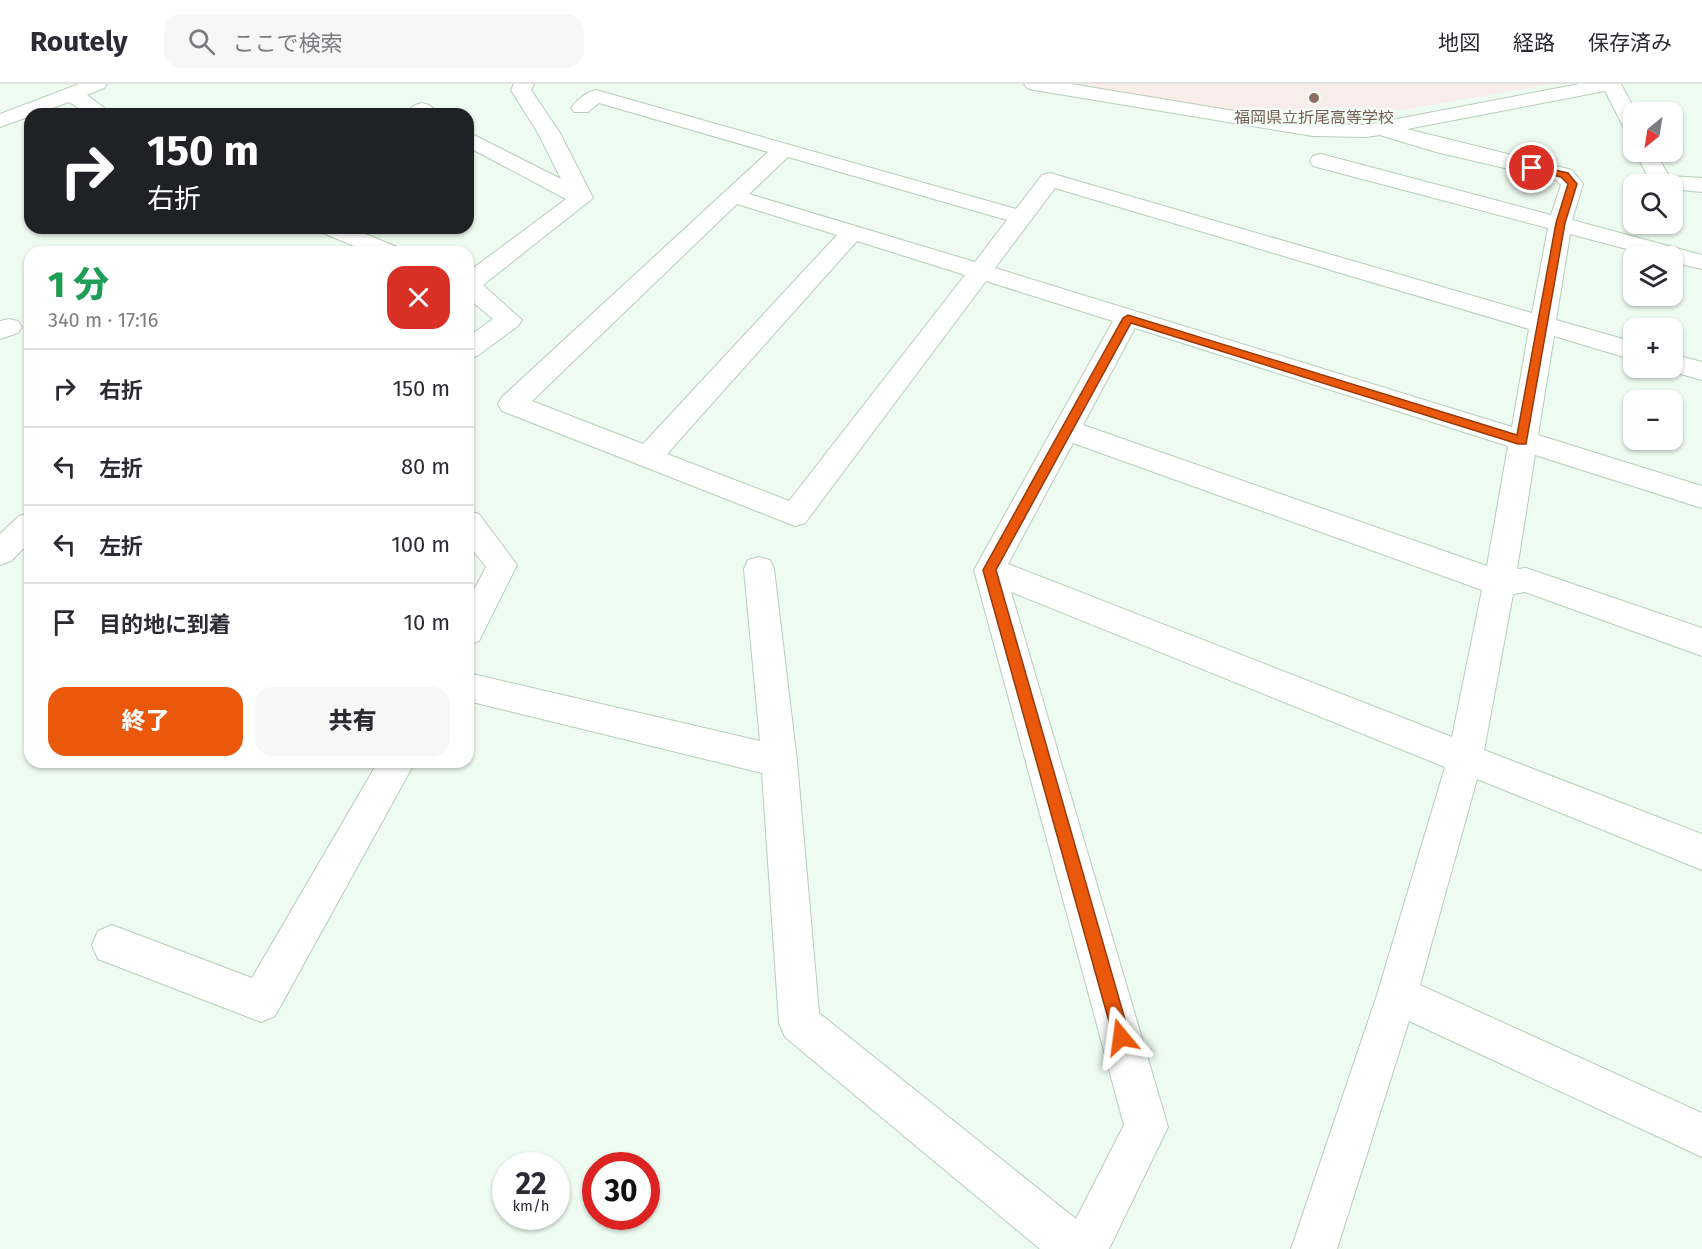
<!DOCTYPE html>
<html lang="ja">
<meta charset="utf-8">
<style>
:root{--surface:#fff;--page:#f7f7f7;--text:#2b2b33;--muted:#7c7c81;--line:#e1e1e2;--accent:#ea580c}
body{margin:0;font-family:"Fira Sans","Noto Sans JP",sans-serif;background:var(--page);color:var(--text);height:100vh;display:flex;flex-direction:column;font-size:22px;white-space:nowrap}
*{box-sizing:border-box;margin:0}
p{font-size:20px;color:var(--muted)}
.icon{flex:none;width:33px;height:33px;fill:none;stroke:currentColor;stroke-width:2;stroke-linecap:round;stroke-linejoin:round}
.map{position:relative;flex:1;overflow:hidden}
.drawer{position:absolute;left:24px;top:162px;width:450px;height:522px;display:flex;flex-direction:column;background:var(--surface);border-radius:18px;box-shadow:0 2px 4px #0004}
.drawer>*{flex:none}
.hud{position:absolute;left:24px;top:24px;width:450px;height:126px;border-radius:18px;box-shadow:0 2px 4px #0004;background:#202124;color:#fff;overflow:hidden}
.needle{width:39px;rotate:210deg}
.fabs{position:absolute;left:1623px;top:18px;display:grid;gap:12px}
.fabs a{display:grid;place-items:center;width:60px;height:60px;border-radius:12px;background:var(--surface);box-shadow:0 2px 4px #0004;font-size:30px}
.speed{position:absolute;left:492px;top:1068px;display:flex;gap:12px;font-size:30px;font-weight:700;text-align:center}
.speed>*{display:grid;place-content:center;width:78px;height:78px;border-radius:50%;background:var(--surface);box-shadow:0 2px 4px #0004;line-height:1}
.speed small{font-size:15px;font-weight:400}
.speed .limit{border:9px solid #d22;background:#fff;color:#111}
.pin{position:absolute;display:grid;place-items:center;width:51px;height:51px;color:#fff;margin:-26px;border:3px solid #fff;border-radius:50%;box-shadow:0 2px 6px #0007}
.me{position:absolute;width:66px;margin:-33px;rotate:344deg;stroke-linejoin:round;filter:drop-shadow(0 0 4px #0008)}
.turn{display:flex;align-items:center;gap:21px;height:126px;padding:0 24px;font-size:27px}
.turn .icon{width:78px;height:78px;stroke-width:2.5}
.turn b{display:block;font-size:42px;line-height:51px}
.round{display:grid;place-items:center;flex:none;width:63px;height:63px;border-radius:18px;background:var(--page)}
.summary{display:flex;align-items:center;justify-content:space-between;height:102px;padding:0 24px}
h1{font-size:36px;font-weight:800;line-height:45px;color:#1e9e55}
.cta{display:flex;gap:12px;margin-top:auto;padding:12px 24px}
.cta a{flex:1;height:69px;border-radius:18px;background:var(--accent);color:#fff;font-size:24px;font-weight:800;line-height:69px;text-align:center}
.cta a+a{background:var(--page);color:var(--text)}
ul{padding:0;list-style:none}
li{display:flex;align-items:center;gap:18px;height:78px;padding:0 24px;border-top:2px solid var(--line)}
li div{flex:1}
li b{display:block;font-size:22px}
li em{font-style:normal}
header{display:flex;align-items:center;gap:36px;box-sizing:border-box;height:84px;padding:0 30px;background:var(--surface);border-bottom:2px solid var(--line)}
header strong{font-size:28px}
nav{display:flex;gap:33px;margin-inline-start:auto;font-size:21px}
.search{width:420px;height:54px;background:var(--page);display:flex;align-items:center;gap:15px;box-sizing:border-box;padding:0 21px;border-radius:18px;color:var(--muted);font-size:22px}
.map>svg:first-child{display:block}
.education{fill:#f8ede9}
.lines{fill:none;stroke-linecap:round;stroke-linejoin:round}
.minor-casing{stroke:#b5cfb8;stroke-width:2}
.minor{fill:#fff;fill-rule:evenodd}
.route{fill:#ea580c;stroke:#983908;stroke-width:1.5}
.education-dot{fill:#8d6e63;stroke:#f3fef6;stroke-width:2}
.labels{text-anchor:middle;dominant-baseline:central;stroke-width:4.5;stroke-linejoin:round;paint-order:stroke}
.far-education-label{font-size:16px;fill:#785e54;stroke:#f3fef6}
</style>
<header>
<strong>Routely</strong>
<div class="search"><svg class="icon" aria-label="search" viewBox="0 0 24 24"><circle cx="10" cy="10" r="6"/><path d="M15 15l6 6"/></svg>ここで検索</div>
<nav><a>地図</a><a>経路</a><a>保存済み</a></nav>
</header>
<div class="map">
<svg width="1702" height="1165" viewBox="0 0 1702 1165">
<rect width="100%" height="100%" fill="#edfbf1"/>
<polygon class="education" points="1076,0 1551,0 1385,29 1351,41 1291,37"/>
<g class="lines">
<defs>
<g id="minor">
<polygon points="79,0 107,0 104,4 87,11 112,30 88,30 69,18 0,43 0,30"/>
<polygon points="514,0 534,0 531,6 560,49 593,114 483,201 522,236 518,242 477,272 468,275 468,253 493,235 468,214 468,188 566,115 468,63 468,48 561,95 538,49 511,6"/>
<path d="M1024,0H1071L1313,40L1366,41L1579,0H1621L1636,28H1634V50L1627,48L1624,44L1605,7L1407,45L1572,86L1583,100L1572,136L1702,171V185L1672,178V172H1653L1570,150L1556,236L1634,258V276L1554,252L1538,351L1702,402V424L1535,371L1517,485L1526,484L1702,544V572L1525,508L1513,510L1484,666L1702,750V786L1477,695L1420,901L1702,1029V1073L1409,937L1337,1165H1291L1377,911L1445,683L1011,508L1168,1043L1109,1165H1040L785,953L779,939L762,689L468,617V589L760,657L744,485L748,476L759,473L770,476L774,485L797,677L819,929L1076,1135L1124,1041L974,486L1113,237L986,197L805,439L795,442L502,327L498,320L502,313L768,68L599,19L588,28H574L571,24C577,16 586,8 596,6L1016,125L1042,91L1050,89L1532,229L1548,144L1313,82L1310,77L1313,72L1321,70L1551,131L1561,101L1556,96L1436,68L1380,51L1366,53L1313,52L1034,6L1027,4ZM788,73L1007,136L975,178L749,110ZM1055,104L1529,245L1512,343L995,184ZM737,120L837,151L643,360L532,317ZM857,157L965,191L789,417L667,370ZM1135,244L1508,362L1487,482L1083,341ZM1073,359L1482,506L1452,653L1008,480Z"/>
<polygon points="422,19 429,21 440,30 404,30 415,21"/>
<polygon points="1635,68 1655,68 1669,92 1702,94 1702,108 1672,105 1672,100 1652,100"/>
<polygon points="319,144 351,144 397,163 401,168 368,168 323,149"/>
<polygon points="9,235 18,237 22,243 18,249 0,255 0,237"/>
<polygon points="1672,270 1702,278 1702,296 1663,285 1672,284"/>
<polygon points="468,427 479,430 517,481 479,557 468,561 468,517 486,483 468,460"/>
<polygon points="30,429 30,458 11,477 0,481 0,450 19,432"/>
<polygon points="378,678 415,678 275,932 261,938 98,875 92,861 98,847 112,841 252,894"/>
</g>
</defs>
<use href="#minor" class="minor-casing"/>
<use href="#minor" class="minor"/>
</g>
<polygon class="route" points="1532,81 1568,89 1577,100 1565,139 1526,360 1518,360 1131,239 996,486 1130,953 1127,959 1121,962 1115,959 983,486 1123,234 1128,231 1517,351 1556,139 1568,100 1561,93 1528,85 1527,84"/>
<circle class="education-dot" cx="1314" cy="14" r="6"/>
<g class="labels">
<g class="far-education-label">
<text x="1314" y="33">福岡県立折尾高等学校</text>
</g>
</g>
</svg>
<div class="fabs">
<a><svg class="needle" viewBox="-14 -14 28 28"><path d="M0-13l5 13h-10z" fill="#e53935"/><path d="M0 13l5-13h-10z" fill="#7c7c81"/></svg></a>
<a><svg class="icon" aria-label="search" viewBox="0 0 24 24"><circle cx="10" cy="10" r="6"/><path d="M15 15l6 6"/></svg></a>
<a><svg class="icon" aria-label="layers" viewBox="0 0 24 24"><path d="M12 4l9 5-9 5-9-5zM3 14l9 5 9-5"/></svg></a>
<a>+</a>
<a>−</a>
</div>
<div class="speed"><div>22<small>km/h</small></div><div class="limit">30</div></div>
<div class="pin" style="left:1532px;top:84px;background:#d93025"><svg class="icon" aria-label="arrive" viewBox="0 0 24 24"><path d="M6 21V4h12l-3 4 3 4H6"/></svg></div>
<svg class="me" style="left:1121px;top:953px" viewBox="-20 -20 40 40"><path d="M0-17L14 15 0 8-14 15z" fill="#ea580c" stroke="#fff" stroke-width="4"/></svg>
<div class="hud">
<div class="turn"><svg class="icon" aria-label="right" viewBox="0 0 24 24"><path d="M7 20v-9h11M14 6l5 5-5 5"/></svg><div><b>150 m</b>右折</div></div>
</div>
<section class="drawer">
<div class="summary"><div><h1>1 分</h1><p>340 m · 17:16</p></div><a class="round" style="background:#d93025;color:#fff"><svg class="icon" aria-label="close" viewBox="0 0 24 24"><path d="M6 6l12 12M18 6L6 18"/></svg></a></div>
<ul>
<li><svg class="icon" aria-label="right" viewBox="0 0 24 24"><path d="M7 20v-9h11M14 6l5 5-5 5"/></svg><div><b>右折</b></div><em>150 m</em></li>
<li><svg class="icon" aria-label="left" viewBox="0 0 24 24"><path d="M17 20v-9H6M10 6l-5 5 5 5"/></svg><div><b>左折</b></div><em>80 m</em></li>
<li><svg class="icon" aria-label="left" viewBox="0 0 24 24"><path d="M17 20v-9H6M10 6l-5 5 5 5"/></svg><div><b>左折</b></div><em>100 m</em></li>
<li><svg class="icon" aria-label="arrive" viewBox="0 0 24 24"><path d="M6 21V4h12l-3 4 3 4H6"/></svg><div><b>目的地に到着</b></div><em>10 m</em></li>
</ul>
<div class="cta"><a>終了</a><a>共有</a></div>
</section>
</div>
